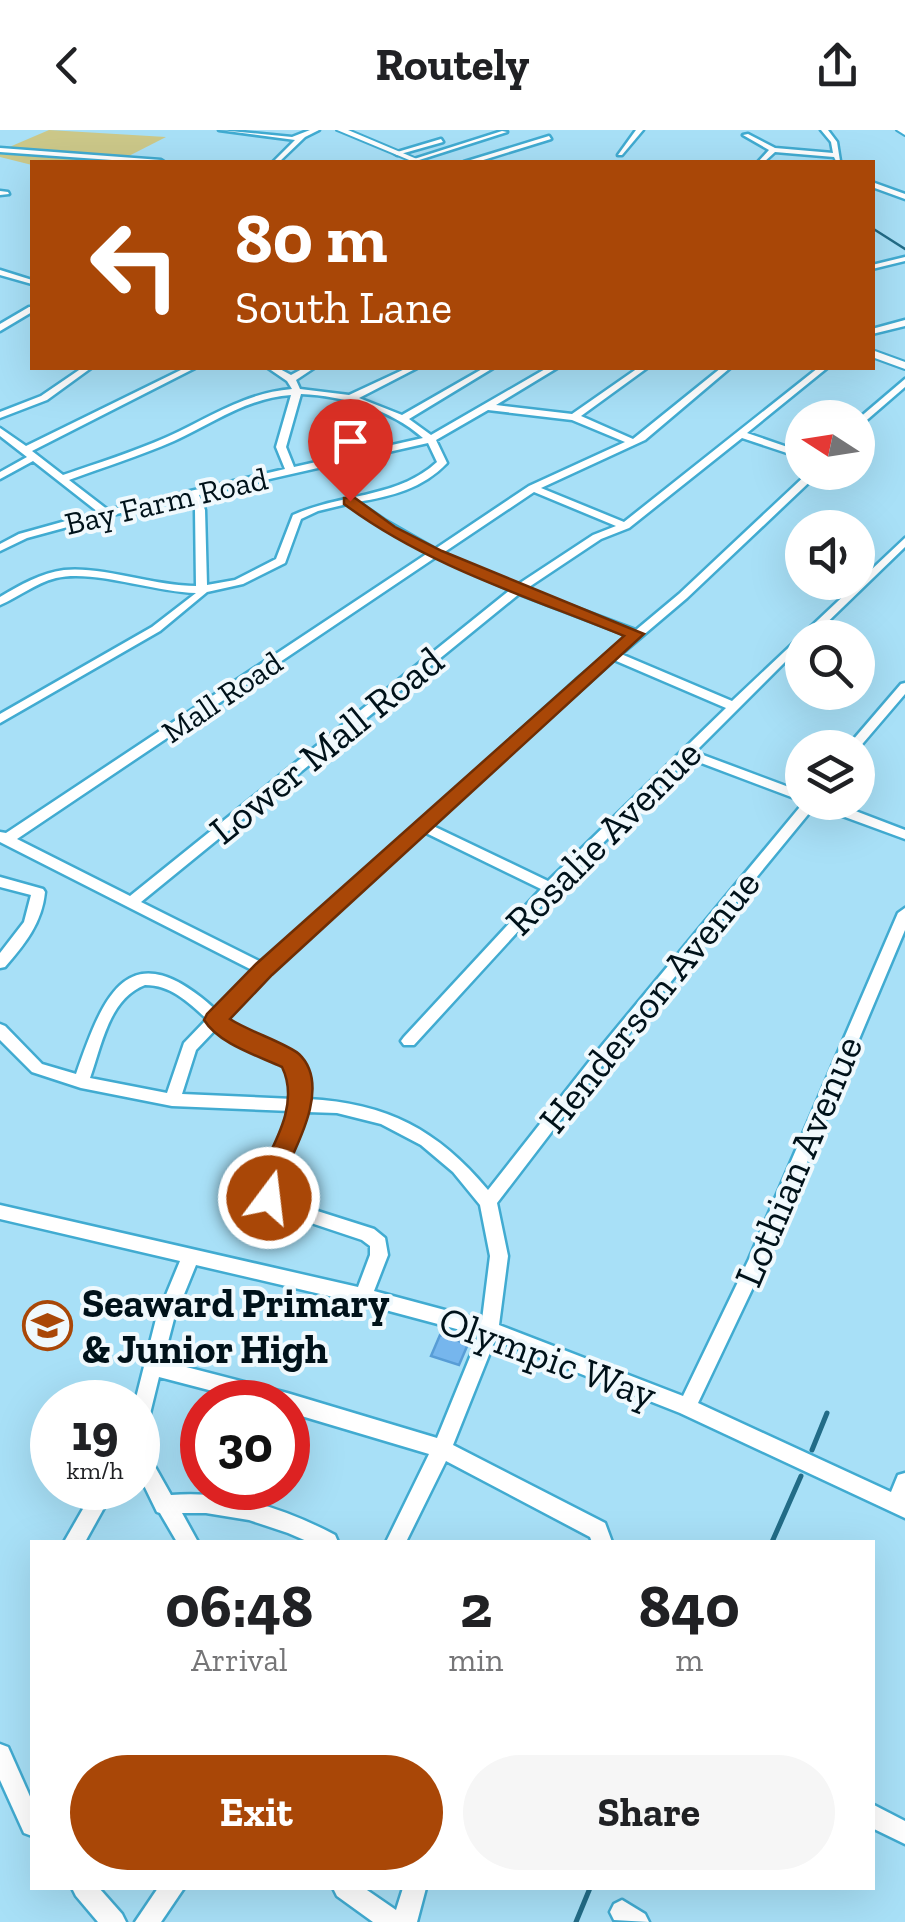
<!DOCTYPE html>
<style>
:root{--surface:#fff;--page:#f6f6f6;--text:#202124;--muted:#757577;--accent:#a94707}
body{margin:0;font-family:"Zilla Slab",serif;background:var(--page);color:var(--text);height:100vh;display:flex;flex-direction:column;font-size:38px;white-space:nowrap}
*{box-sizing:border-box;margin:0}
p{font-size:32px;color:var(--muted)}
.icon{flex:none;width:55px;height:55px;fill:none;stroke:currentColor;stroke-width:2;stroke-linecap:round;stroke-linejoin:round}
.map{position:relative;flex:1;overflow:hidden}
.panel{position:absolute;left:30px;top:1410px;width:845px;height:350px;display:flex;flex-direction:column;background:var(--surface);border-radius:0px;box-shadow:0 10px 40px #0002}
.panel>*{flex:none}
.top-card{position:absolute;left:30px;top:30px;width:845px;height:210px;border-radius:0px;box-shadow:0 10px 40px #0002;background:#a94707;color:#fff;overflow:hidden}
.needle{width:65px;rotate:282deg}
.fabs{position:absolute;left:785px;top:270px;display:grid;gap:20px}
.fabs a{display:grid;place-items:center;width:90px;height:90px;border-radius:50%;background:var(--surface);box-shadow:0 10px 40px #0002;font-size:50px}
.speed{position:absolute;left:30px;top:1250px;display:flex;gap:20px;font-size:50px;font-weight:700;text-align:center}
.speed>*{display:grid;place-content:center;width:130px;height:130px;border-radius:50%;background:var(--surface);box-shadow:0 10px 40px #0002;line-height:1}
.speed small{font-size:25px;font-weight:400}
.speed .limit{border:15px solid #d22;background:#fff;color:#111}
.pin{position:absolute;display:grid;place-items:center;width:85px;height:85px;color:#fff;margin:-102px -42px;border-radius:50% 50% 50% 0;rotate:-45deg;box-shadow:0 0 10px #0007}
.pin .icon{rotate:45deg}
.me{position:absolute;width:110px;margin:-55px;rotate:15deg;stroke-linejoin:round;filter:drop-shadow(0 0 8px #0008)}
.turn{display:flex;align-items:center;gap:35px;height:210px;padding:0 40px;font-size:45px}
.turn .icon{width:130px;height:130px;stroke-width:2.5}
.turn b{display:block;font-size:70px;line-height:85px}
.eta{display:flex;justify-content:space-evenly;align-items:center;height:170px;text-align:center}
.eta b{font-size:60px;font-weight:700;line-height:70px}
.cta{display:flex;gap:20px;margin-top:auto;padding:20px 40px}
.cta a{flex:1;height:115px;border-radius:60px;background:var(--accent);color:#fff;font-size:40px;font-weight:700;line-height:115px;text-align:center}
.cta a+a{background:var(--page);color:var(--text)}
header{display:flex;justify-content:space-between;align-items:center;height:130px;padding:0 40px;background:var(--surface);font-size:45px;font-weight:700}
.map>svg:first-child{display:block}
.green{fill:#ccc889}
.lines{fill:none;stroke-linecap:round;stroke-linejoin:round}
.stream-far1{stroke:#226c87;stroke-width:2.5}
.stream{stroke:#226c87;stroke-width:5}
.building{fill:#76b6ed;stroke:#589dd6;stroke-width:2.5}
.minor-casing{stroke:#41abd1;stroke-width:5}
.major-casing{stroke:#41abd1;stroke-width:4}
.minor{fill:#fff;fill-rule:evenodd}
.major{fill:#fff;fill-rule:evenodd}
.route{fill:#a94707;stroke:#6e2e05;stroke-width:2.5}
.labels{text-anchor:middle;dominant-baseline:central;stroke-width:8;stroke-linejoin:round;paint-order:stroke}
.far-street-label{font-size:32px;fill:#00121a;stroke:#f0f9fd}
.street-label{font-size:40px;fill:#00121a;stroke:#f0f9fd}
.poi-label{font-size:40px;font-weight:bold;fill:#00121a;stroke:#f0f9fd;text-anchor:start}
</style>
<header><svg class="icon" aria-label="back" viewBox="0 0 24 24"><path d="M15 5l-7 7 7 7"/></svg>Routely<svg class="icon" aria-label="share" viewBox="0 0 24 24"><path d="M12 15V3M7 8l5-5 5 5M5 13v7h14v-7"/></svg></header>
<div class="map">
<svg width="905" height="1792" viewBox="0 0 905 1792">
<rect width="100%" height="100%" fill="#a8e0f7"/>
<polygon class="green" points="49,0 166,7 117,32 32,35 0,27 0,21"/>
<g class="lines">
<polyline class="stream-far1" points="872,98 905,119"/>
<g class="stream">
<polyline points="812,1320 827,1283"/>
<polyline points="772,1412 801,1346"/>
<polyline points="576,1792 590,1758"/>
</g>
</g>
<polygon class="building" points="440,1205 468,1214 459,1235 431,1226"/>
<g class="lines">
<defs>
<g id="minor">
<polygon points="219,0 292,7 310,0 319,0 305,7 279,32 273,32 295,10"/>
<polygon points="636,0 643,0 622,25 618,25"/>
<polygon points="821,0 828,0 837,12 840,31 836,31 834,27 775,22 764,32 758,32 769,20 743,5 748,4 775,18 833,23 831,12"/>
<polygon points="502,1 507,2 416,31 411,30"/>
<polygon points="549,6 551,9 480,31 464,32"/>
<polygon points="441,9 443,12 397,25 394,23"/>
<polygon points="0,18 161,30 164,32 140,32 0,22"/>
<polygon points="872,52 905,64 905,69 872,57"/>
<polygon points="0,61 8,62 9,64 0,65"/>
<polygon points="905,127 905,131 872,139 872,135"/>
<polygon points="0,140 32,150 32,154 0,145"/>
<polygon points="29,177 32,177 32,182 0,201 0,194"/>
<polygon points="905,190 905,196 872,204 872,199"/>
<polygon points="82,238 91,238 47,270 0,288 0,282 41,266"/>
<path d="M185,238H195L32,321L63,345C98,333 133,322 167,307C209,288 244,263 292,259L287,251L268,238H278L291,245L304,238H314L296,250L300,259L349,265L407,238H417L359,268L402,285L484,238H493L409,289L431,305L547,238H557L496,275L572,284L638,238H647L581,286L633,309L721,238H730L645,310L541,358L624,392L818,238H827L747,303L802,322V328L742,308L629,398L601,409L526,459L636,500L679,464L809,342H820L687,468L621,524L732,571L905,408V417L811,508H802V515L695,622L802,662V671L688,628L555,761L414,915H404L401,911L404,907L541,759L424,702L269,844L226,889C266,923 305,905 308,969C387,973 438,1000 488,1060L595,924L804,672H832L905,700V709L815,676L605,932L497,1073L508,1126L499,1195L683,1266L749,1129L898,783L905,778V800L766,1130L698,1273L891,1362L898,1345L905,1343V1388L680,1283L495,1210L453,1315L605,1393L612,1412H592L590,1407L446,1331L406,1412H386L429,1324L288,1282V1272H255L159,1247L147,1296L145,1302L138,1305V1272H135L156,1189L180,1131L0,1089V1075L358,1157L370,1125V1116L362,1110L278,1082L263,1072L259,1054L291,981L172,976L81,958L32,942L0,910V894L5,896L42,934L76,944C104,863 129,801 216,880L254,841L0,712V702L6,703L428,423L379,395L347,374L318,381L301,389L285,433L243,454L207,462L160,501L0,593V584L152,497L196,463C154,462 93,439 56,448C35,453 19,467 0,475V467C20,455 41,443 64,440C103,436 154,456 196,456L195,380L190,367L108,386L27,408L0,421V414L19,404L98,382L33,331L0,349V342L27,327L0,306V298L26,316ZM301,264C344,266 390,279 423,308L294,337L286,317ZM291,265L276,317L285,339L108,380L69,350C104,337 140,326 174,311C213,293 247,268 291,265ZM488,280L572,290L625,312L529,356L435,419L386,391L358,372C392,366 422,359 447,333L436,310ZM428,313L437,332C397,369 341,363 293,385L276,429L235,450L207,455L205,380L199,365ZM534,362L616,396L593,405L517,455L443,423ZM436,427L510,460L130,766L17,709ZM519,464L629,506L576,550L263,833L141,772ZM614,530L726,578L548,751L431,695ZM145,855C171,855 188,872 207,889L184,913L167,963L90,948C102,914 109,869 145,855ZM217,898L239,914L282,933L289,942L293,969L182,964L196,920ZM307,982L337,983L381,994L421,1015L453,1042L480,1075L490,1126L482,1190L374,1161L388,1125L385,1108L374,1099L289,1072L277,1063L275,1054ZM196,1135L363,1174L479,1205L437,1308L287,1263L163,1231L174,1189Z"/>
<polygon points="905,249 905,257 861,295 858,296 858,289"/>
<polygon points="905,553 905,564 858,619 858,618 846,618 901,554"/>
<path d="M0,747L43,759L45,762C42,793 25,814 5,837L0,838V823L24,792L31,765L0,757Z"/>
<path d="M138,1317L145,1319L171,1365C229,1360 284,1378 335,1405L338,1412H309L288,1403L249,1390L206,1383H182L198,1412H177L160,1383L157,1382L138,1343Z"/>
<polygon points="95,1358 115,1358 85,1412 64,1412"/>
<polygon points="0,1614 8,1617 32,1671 32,1706 24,1703 0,1650"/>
<polygon points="872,1674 905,1691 905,1714 872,1698"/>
<polygon points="72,1758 99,1758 122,1784 126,1792 98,1792 76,1766"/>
<polygon points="158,1758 184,1758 161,1792 135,1792"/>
<polygon points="333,1758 364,1758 396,1780 403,1758 426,1758 417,1792 373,1792 337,1766"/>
<polygon points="622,1770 645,1784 649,1792 614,1790 610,1782 614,1774"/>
</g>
<g id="major">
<polygon points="337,0 348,0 424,32 414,32"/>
<polygon points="897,0 905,0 905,5"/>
<polygon points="872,220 905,232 905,239 872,227"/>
</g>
</defs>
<use href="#minor" class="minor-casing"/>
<use href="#major" class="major-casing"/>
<use href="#minor" class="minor"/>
<use href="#major" class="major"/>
</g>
<path class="route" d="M344,368H355L395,397L442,421L644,504L272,845L230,889C248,901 286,913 299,924C333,956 294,1021 279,1054L282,1068L278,1075L269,1078L260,1075L255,1054C271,1018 301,976 282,937C256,925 219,914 204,890L207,884L256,834L624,506C529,467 427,436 344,374Z"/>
<defs>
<symbol id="school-ring" viewBox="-11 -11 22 22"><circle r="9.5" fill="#f0f9fd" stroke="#a94707" stroke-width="1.5"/><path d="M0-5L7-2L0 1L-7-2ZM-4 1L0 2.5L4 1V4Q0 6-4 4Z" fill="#a94707"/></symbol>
</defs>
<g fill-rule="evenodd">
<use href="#school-ring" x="20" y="1168" width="55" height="55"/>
</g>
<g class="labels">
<g class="far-street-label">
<text transform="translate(166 371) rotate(-13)">Bay Farm Road</text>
<text transform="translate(222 567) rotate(-34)">Mall Road</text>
</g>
<g class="street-label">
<text transform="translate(326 615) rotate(-39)">Lower Mall Road</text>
<text transform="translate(603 707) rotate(-45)">Rosalie Avenue</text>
<text transform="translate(649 871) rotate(-51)">Henderson Avenue</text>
<text transform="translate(798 1031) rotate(-67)">Lothian Avenue</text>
<text transform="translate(548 1227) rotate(20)">Olympic Way</text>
</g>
<g class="poi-label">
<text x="82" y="1173">Seaward Primary<tspan x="82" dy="46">&amp; Junior High</tspan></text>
</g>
</g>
</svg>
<div class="fabs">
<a><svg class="needle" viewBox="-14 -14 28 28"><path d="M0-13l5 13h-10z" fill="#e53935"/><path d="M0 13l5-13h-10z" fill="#757577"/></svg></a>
<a><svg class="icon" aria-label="sound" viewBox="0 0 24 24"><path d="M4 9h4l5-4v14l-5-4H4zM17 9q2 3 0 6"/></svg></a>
<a><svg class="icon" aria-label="search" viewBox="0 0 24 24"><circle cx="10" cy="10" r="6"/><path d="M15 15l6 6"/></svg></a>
<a><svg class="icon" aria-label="layers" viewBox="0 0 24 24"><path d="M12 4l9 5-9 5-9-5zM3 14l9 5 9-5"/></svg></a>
</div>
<div class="speed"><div>19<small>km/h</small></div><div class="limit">30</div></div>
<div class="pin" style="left:350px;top:371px;background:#d93025"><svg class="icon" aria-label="arrive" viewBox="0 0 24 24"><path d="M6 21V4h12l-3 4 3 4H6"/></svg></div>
<svg class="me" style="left:269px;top:1068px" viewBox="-20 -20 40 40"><circle r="17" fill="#a94707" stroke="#fff" stroke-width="3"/><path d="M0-11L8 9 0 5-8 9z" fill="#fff"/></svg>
<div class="top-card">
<div class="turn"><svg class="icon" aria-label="left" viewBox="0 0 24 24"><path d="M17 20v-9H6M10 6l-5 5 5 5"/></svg><div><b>80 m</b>South Lane</div></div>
</div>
<section class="panel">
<div class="eta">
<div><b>06:48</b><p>Arrival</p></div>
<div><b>2</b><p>min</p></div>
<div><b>840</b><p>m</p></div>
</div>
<div class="cta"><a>Exit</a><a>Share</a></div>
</section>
</div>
